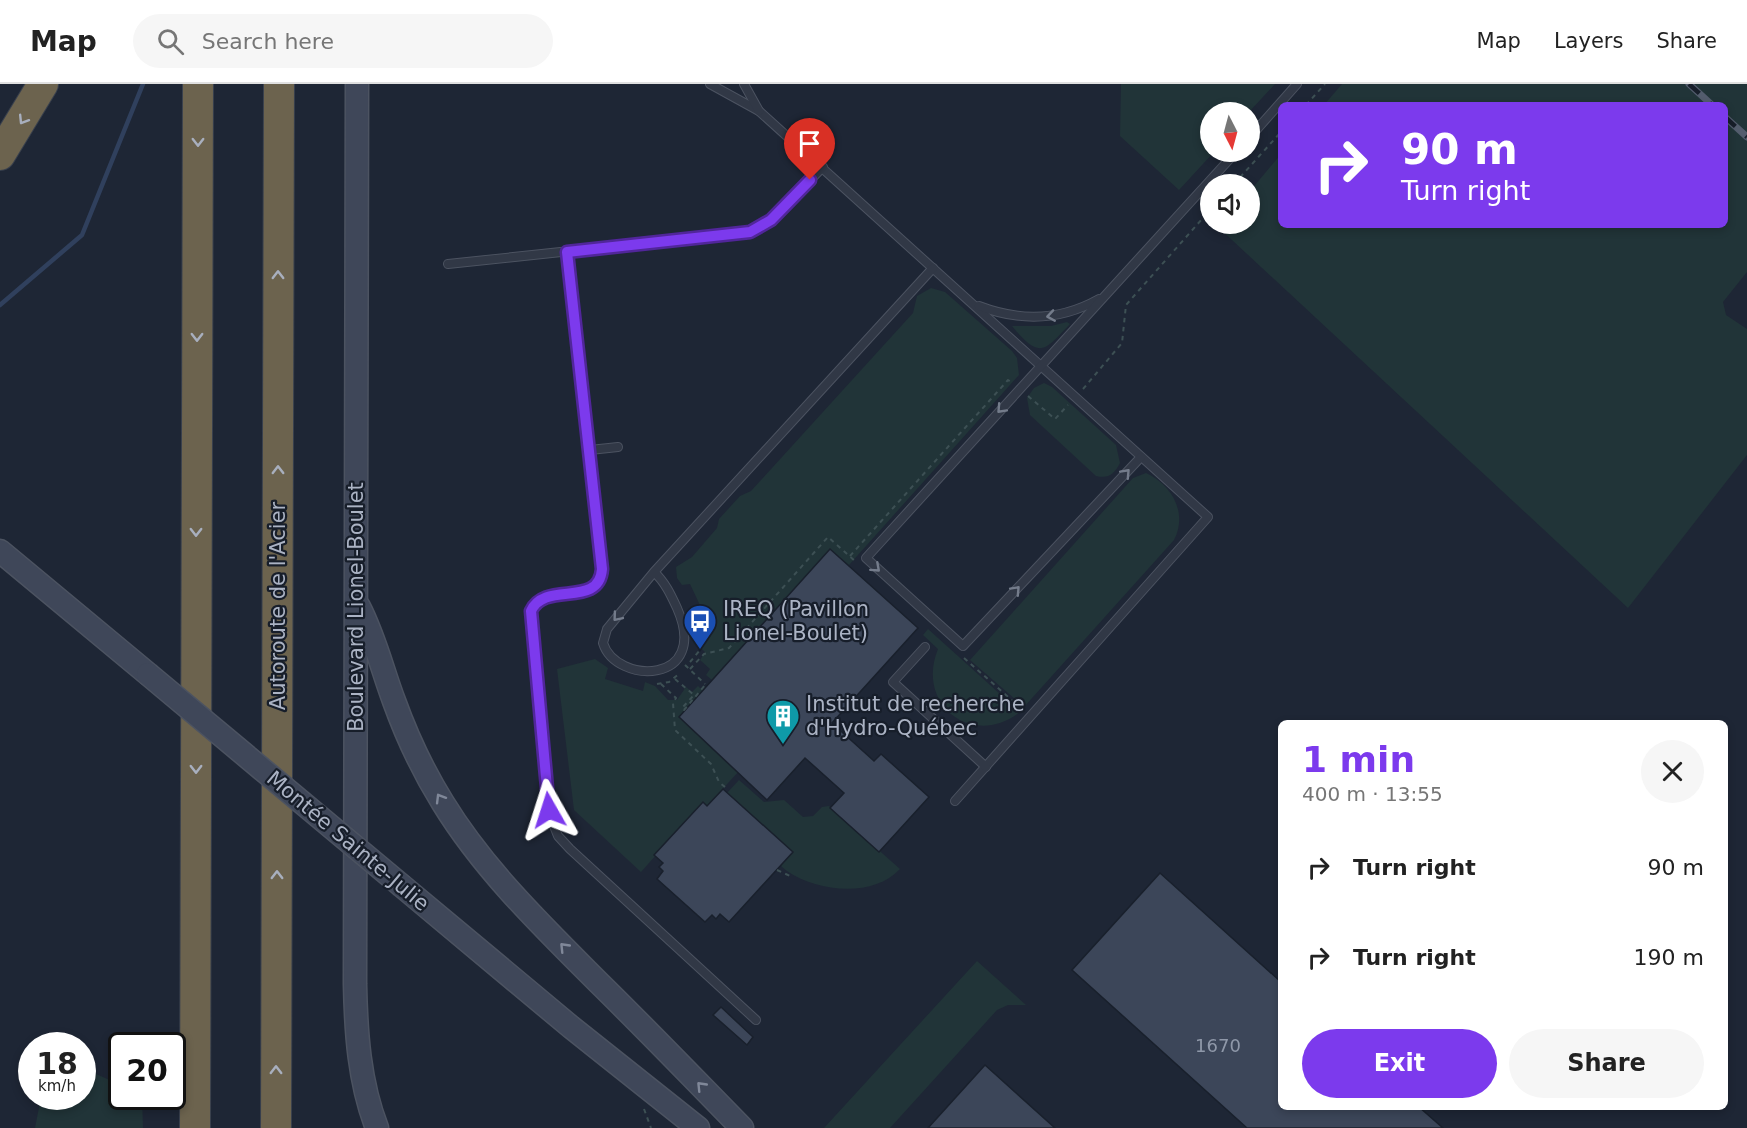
<!DOCTYPE html>
<meta charset="utf-8">
<style>
:root{--surface:#fff;--page:#f6f6f6;--text:#222;--muted:#767676;--line:#e0e0e0;--accent:#7c3aed}
body{margin:0;font-family:"DejaVu Sans",sans-serif;background:var(--page);color:var(--text);height:100vh;display:flex;flex-direction:column;font-size:22px;white-space:nowrap}
*{box-sizing:border-box;margin:0}
p{font-size:20px;color:var(--muted)}
.icon{flex:none;width:33px;height:33px;fill:none;stroke:currentColor;stroke-width:2;stroke-linecap:round;stroke-linejoin:round}
.map{position:relative;flex:1;overflow:hidden}
.side{position:absolute;left:1278px;top:636px;width:450px;height:390px;display:flex;flex-direction:column;background:var(--surface);border-radius:9px;box-shadow:0 3px 9px #0003}
.side>*{flex:none}
.hud{position:absolute;left:1278px;top:18px;width:450px;height:126px;border-radius:9px;box-shadow:0 3px 9px #0003;background:#7c3aed;color:#fff;overflow:hidden}
.needle{width:39px;rotate:174deg}
.fabs{position:absolute;left:1200px;top:18px;display:grid;gap:12px}
.fabs a{display:grid;place-items:center;width:60px;height:60px;border-radius:50%;background:var(--surface);box-shadow:0 3px 9px #0003;font-size:30px}
.speed{position:absolute;left:18px;top:948px;display:flex;gap:12px;font-size:30px;font-weight:700;text-align:center}
.speed>*{display:grid;place-content:center;width:78px;height:78px;border-radius:50%;background:var(--surface);box-shadow:0 3px 9px #0003;line-height:1}
.speed small{font-size:15px;font-weight:400}
.speed .limit{border:3px solid #111;border-radius:9px;background:#fff;color:#111}
.pin{position:absolute;display:grid;place-items:center;width:51px;height:51px;color:#fff;margin:-62px -26px;border-radius:50% 50% 50% 0;rotate:-45deg;box-shadow:0 0 6px #0007}
.pin .icon{rotate:45deg}
.me{position:absolute;width:66px;margin:-33px;rotate:354deg;stroke-linejoin:round;filter:drop-shadow(0 0 4px #0008)}
.turn{display:flex;align-items:center;gap:21px;height:126px;padding:0 24px;font-size:27px}
.turn .icon{width:78px;height:78px;stroke-width:2.5}
.turn b{display:block;font-size:42px;line-height:51px}
.round{display:grid;place-items:center;flex:none;width:63px;height:63px;border-radius:32px;background:var(--page)}
.headline{display:flex;align-items:center;justify-content:space-between;height:102px;padding:0 24px}
h1{font-size:36px;font-weight:600;line-height:45px;color:var(--accent)}
.button{display:flex;gap:12px;margin-top:auto;padding:12px 24px}
.button a{flex:1;height:69px;border-radius:36px;background:var(--accent);color:#fff;font-size:24px;font-weight:600;line-height:69px;text-align:center}
.button a+a{background:var(--page);color:var(--text)}
ul{padding:0;list-style:none}
li{display:flex;align-items:center;gap:18px;height:90px;padding:0 24px}
li div{flex:1}
li b{display:block;font-size:22px}
li em{font-style:normal}
header{display:flex;align-items:center;gap:36px;box-sizing:border-box;height:84px;padding:0 30px;background:var(--surface);border-bottom:2px solid var(--line)}
header strong{font-size:28px}
nav{display:flex;gap:33px;margin-inline-start:auto;font-size:21px}
.search{width:420px;height:54px;background:var(--page);display:flex;align-items:center;gap:15px;box-sizing:border-box;padding:0 21px;border-radius:33px;color:var(--muted);font-size:22px}
.map>svg:first-child{display:block}
.green{fill:#213438}
.lines{fill:none;stroke-linecap:round;stroke-linejoin:round}
.stream{stroke:#30405d;stroke-width:4.5}
.building{fill:#3c4659;stroke:#19202c;stroke-width:1.5}
.lane-casing{stroke:#4c5361;stroke-width:10}
.secondary-casing{stroke:#4c5361;stroke-width:25}
.highway-casing{stroke:#39404d;stroke-width:32}
.path{stroke:#3d5054;stroke-width:2;stroke-dasharray:4.5 4.5;stroke-linecap:butt}
.lane{stroke:#313846;stroke-width:8}
.secondary{stroke:#3f4759;stroke-width:22}
.highway{stroke:#6c634e;stroke-width:30}
.rail-casing{stroke:#535c6d;stroke-width:7}
.rail{stroke:#171e2a;stroke-width:4.5;stroke-dasharray:14;stroke-linecap:butt}
.secondary-bridge-casing{stroke:#4c5361;stroke-width:25;stroke-linecap:butt}
.secondary-bridge{stroke:#3f4759;stroke-width:22}
.oneway{stroke:#a8afbe}
.oneway2{stroke:#747c8b}
.oneway3{stroke:#808899}
.route-casing{stroke:#51269a;stroke-width:15}
.route{stroke:#7c3aed;stroke-width:10}
.labels{text-anchor:middle;dominant-baseline:central;stroke-width:4.5;stroke-linejoin:round;paint-order:stroke}
.number-label{font-size:18px;fill:#8f98a9}
.street-label{font-size:21px;fill:#abb3c4;stroke:#171e2a}
.poi-label{font-size:21px;fill:#abb3c4;stroke:#171e2a;text-anchor:start}
</style>
<header>
<strong>Map</strong>
<div class="search"><svg class="icon" aria-label="search" viewBox="0 0 24 24"><circle cx="10" cy="10" r="6"/><path d="M15 15l6 6"/></svg>Search here</div>
<nav><a>Map</a><a>Layers</a><a>Share</a></nav>
</header>
<div class="map">
<svg width="1747" height="1044" viewBox="0 0 1747 1044">
<rect width="100%" height="100%" fill="#1e2635"/>
<g class="green">
<polygon points="1121,0 1275,0 1249,28 1210,28 1210,68 1214,68 1179,106 1120,52"/>
<polygon points="1342,0 1747,0 1747,188 1723,218 1726,231 1747,245 1747,371 1628,524 1218,143 1221,140 1250,140 1250,107 1281,70 1281,141 1725,141 1725,21 1324,21"/>
<polygon points="931,204 945,208 1012,267 1017,274 1019,291 849,481 830,466 712,596 706,591 710,585 700,576 705,568 701,564 702,554 698,538 706,534 690,500 682,501 677,494 676,483 692,473 717,444 719,435 740,412 751,407 913,229 917,212"/>
<path d="M1067,238L1070,240C1045,266 1040,277 1012,242H1051Z"/>
<path d="M1044,299L1052,303L1116,361L1120,379C1114,390 1109,395 1096,392L1030,331L1027,314L1034,304Z"/>
<path d="M1146,389C1172,401 1188,429 1174,456L1024,623L970,576L1133,394Z"/>
<path d="M928,545L1020,628C973,665 915,621 938,565L923,551Z"/>
<polygon points="595,575 608,584 605,595 643,607 645,598 655,602 668,616 677,616 686,603 692,608 698,602 703,607 739,687 707,722 702,719 641,788 574,726 557,585"/>
<path d="M739,696L764,718L784,716L803,733L813,732L822,723L829,722L900,785C873,814 818,808 787,787C771,776 740,727 727,709Z"/>
<polygon points="977,877 1026,921 1008,921 997,926 890,1044 824,1044"/>
<polygon points="83,980 96,990 121,1001 122,1012 142,1013 143,1044 35,1044 41,1013 82,1012"/>
</g>
<g class="lines">
<polyline class="stream" points="0,221 82,151 143,0"/>
</g>
<g class="building">
<polygon points="830,465 918,544 832,639 874,677 881,670 929,713 879,768 830,724 844,709 805,674 767,716 679,633"/>
<polygon points="723,705 793,768 729,838 720,830 716,835 712,831 705,838 657,795 663,787 659,783 663,779 654,771 703,718 707,722"/>
<polygon points="1160,789 1281,898 1281,1023 1419,1023 1443,1044 1247,1044 1072,886"/>
<polygon points="721,923 753,953 747,961 713,931"/>
<polygon points="985,981 1055,1044 928,1044"/>
</g>
<g class="lines">
<defs>
<g id="lane">
<polyline points="710,0 759,27 1208,433 955,717"/>
<polyline points="744,0 759,27"/>
<polyline points="1250,53 1297,0"/>
<path d="M567,168L602,485C600,527 539,494 530,532L550,732L558,752L570,765L756,936"/>
<polyline points="448,180 750,148 771,136 823,83"/>
<path d="M979,222C1021,238 1060,237 1099,215"/>
<polyline points="590,366 618,363"/>
<polyline points="1141,373 963,562 866,474 1236,68"/>
<path d="M654,488C665,498 671,511 677,524C711,601 616,601 603,559L607,545L654,488L933,184"/>
<polyline points="925,563 893,598 986,683"/>
</g>
<g id="secondary">
<path d="M357,0L355,900C356,948 359,998 377,1044"/>
<polyline points="0,467 148,590"/>
<path d="M359,523C375,554 382,585 394,617C407,653 423,687 443,719C484,786 543,843 598,898C647,946 694,995 742,1044"/>
<polyline points="402,802 571,943 698,1044"/>
</g>
<g id="highway">
<polyline points="0,71 43,0"/>
<polyline points="195,1044 198,0"/>
<polyline points="276,1044 279,0"/>
</g>
</defs>
<use href="#lane" class="lane-casing"/>
<use href="#secondary" class="secondary-casing"/>
<use href="#highway" class="highway-casing"/>
<g class="path">
<polyline points="1306,21 1325,0"/>
<polyline points="1234,100 1281,48"/>
<polyline points="1083,305 1122,259 1126,221 1210,126"/>
<polyline points="1028,312 1055,335 1068,321"/>
<polyline points="850,472 1008,296 1011,298"/>
<polyline points="964,574 1023,626"/>
<polyline points="690,578 700,566 698,543"/>
<polyline points="685,581 705,600"/>
<polyline points="690,585 704,570 729,564 828,453 855,477"/>
<polyline points="675,595 694,611 682,624 684,626 706,600"/>
<polyline points="657,600 669,598 680,589"/>
<polyline points="661,600 676,614 673,619 675,646 711,680 719,698 725,703"/>
<polyline points="777,786 790,792"/>
<polyline points="644,1025 651,1044"/>
</g>
<use href="#lane" class="lane"/>
<use href="#secondary" class="secondary"/>
<use href="#highway" class="highway"/>
<defs>
<g id="rail">
<polyline points="1689,0 1712,21"/>
<polyline points="1725,33 1747,53"/>
</g>
</defs>
<use href="#rail" class="rail-casing"/>
<use href="#rail" class="rail"/>
<defs>
<polyline id="secondary-bridge" points="148,590 402,802"/>
</defs>
<use href="#secondary-bridge" class="secondary-bridge-casing"/>
<use href="#secondary-bridge" class="secondary-bridge"/>
</g>
<defs><path id="oneway-chevron" d="M-2-3.5L2.5 0L-2 3.5" fill="none" stroke-width="1.6" stroke-linecap="round" stroke-linejoin="round" transform="scale(1.5)"/></defs>
<g class="oneway">
<use href="#oneway-chevron" transform="translate(23 36) rotate(122)"/>
<use href="#oneway-chevron" transform="translate(198 58) rotate(90)"/>
<use href="#oneway-chevron" transform="translate(278 191) rotate(-90)"/>
<use href="#oneway-chevron" transform="translate(197 253) rotate(90)"/>
<use href="#oneway-chevron" transform="translate(278 386) rotate(-90)"/>
<use href="#oneway-chevron" transform="translate(196 448) rotate(90)"/>
<use href="#oneway-chevron" transform="translate(196 685) rotate(90)"/>
<use href="#oneway-chevron" transform="translate(277 791) rotate(-90)"/>
<use href="#oneway-chevron" transform="translate(276 986) rotate(-90)"/>
</g>
<g class="oneway2">
<use href="#oneway-chevron" transform="translate(1051 232) rotate(171)"/>
<use href="#oneway-chevron" transform="translate(1001 325) rotate(133)"/>
<use href="#oneway-chevron" transform="translate(1126 389) rotate(-47)"/>
<use href="#oneway-chevron" transform="translate(876 484) rotate(42)"/>
<use href="#oneway-chevron" transform="translate(1016 506) rotate(-47)"/>
<use href="#oneway-chevron" transform="translate(617 533) rotate(130)"/>
</g>
<g class="oneway3">
<use href="#oneway-chevron" transform="translate(440 714) rotate(-121)"/>
<use href="#oneway-chevron" transform="translate(564 863) rotate(-134)"/>
<use href="#oneway-chevron" transform="translate(701 1002) rotate(-134)"/>
</g>
<g class="lines">
<defs>
<path id="route" d="M549,726L531,527C545,496 599,525 602,485L567,168L750,148L771,136L810,96"/>
</defs>
<use href="#route" class="route-casing"/>
<use href="#route" class="route"/>
</g>
<defs>
<symbol id="bus-pin" viewBox="-11 -11 22 30"><path d="M0 17L-7.5 6A9.5 9.5 0 1 1 7.5 6Z" fill="#1a4fb4" stroke="#171e2a"/><path d="M-5-6H5V4H4V6H2V4H-2V6H-4V4H-5ZM-3.5-4V0h7V-4ZM-3.5 1.2v1.5H-2V1.2ZM2 1.2v1.5H3.5V1.2Z" fill="#fff"/></symbol>
<symbol id="building-pin" viewBox="-11 -11 22 30"><path d="M0 17L-7.5 6A9.5 9.5 0 1 1 7.5 6Z" fill="#0f9aa8" stroke="#171e2a"/><path d="M-4-6H4V6H1V3H-1V6H-4ZM-2.5-4.3h1.7v1.8h-1.7ZM.8-4.3h1.7v1.8H.8ZM-2.5-1h1.7V.8h-1.7ZM.8-1h1.7V.8H.8Z" fill="#fff"/></symbol>
</defs>
<g fill-rule="evenodd">
<use href="#bus-pin" x="681" y="518" width="38" height="52"/>
<use href="#building-pin" x="764" y="613" width="38" height="52"/>
</g>
<g class="labels">
<g class="number-label">
<text x="1218" y="961">1670</text>
</g>
<g class="street-label">
<text transform="translate(278 522) rotate(-90)">Autoroute de l'Acier</text>
<text transform="translate(356 523) rotate(-90)">Boulevard Lionel-Boulet</text>
<text transform="translate(348 757) rotate(40)">Montée Sainte-Julie</text>
</g>
<g class="poi-label">
<text x="723" y="525">IREQ (Pavillon<tspan x="723" dy="24">Lionel-Boulet)</tspan></text>
<text x="806" y="620">Institut de recherche<tspan x="806" dy="24">d'Hydro-Québec</tspan></text>
</g>
</g>
</svg>
<div class="fabs">
<a><svg class="needle" viewBox="-14 -14 28 28"><path d="M0-13l5 13h-10z" fill="#e53935"/><path d="M0 13l5-13h-10z" fill="#767676"/></svg></a>
<a><svg class="icon" aria-label="sound" viewBox="0 0 24 24"><path d="M4 9h4l5-4v14l-5-4H4zM17 9q2 3 0 6"/></svg></a>
</div>
<div class="speed"><div>18<small>km/h</small></div><div class="limit">20</div></div>
<div class="pin" style="left:810px;top:96px;background:#d93025"><svg class="icon" aria-label="arrive" viewBox="0 0 24 24"><path d="M6 21V4h12l-3 4 3 4H6"/></svg></div>
<svg class="me" style="left:549px;top:726px" viewBox="-20 -20 40 40"><path d="M0-17L14 15 0 8-14 15z" fill="#7c3aed" stroke="#fff" stroke-width="4"/></svg>
<div class="hud">
<div class="turn"><svg class="icon" aria-label="right" viewBox="0 0 24 24"><path d="M7 20v-9h11M14 6l5 5-5 5"/></svg><div><b>90 m</b>Turn right</div></div>
</div>
<section class="side">
<div class="headline"><div><h1>1 min</h1><p>400 m · 13:55</p></div><a class="round"><svg class="icon" aria-label="close" viewBox="0 0 24 24"><path d="M6 6l12 12M18 6L6 18"/></svg></a></div>
<ul>
<li><svg class="icon" aria-label="right" viewBox="0 0 24 24"><path d="M7 20v-9h11M14 6l5 5-5 5"/></svg><div><b>Turn right</b></div><em>90 m</em></li>
<li><svg class="icon" aria-label="right" viewBox="0 0 24 24"><path d="M7 20v-9h11M14 6l5 5-5 5"/></svg><div><b>Turn right</b></div><em>190 m</em></li>
</ul>
<div class="button"><a>Exit</a><a>Share</a></div>
</section>
</div>
